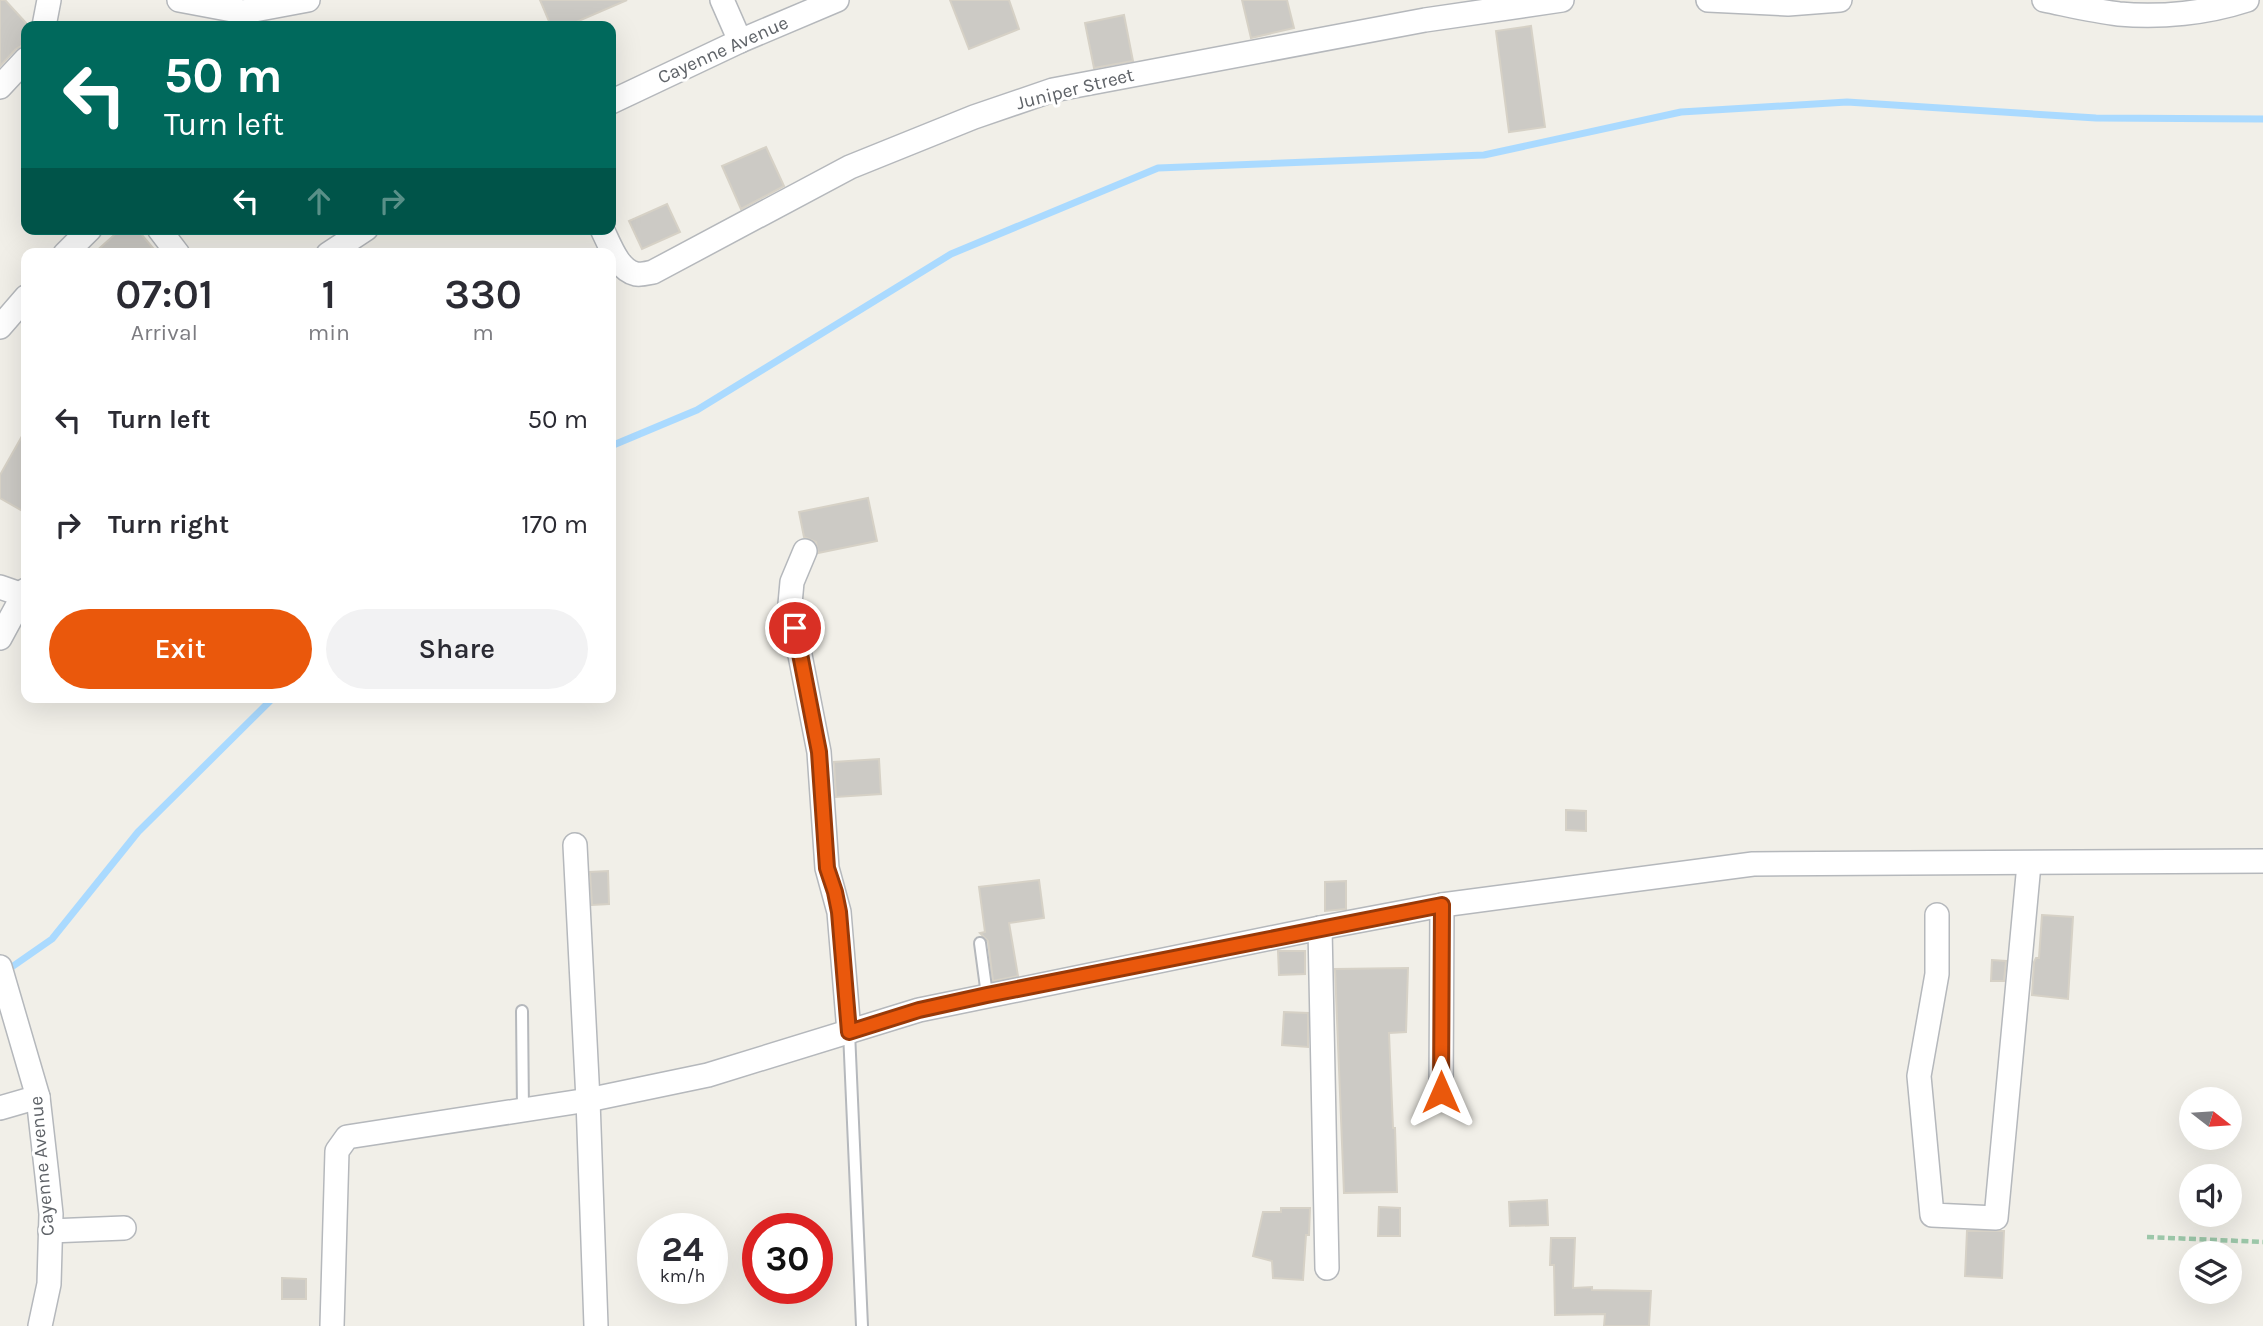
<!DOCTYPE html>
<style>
:root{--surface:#fff;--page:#f2f2f3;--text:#2b2b33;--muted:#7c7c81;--accent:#ea580c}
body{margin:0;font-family:Karla,sans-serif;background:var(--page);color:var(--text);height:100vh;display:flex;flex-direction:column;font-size:26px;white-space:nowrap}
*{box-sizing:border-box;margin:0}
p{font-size:23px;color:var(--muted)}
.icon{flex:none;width:38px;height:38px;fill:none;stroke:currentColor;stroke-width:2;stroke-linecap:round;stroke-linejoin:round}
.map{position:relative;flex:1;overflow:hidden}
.drawer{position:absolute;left:21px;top:248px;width:595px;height:455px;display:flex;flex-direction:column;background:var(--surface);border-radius:14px;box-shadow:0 7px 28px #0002}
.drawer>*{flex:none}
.top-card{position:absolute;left:21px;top:21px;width:595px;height:214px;border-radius:14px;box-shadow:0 7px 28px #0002;background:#00695c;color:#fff;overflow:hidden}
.needle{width:46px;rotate:107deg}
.fabs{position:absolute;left:2179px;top:1087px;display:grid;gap:14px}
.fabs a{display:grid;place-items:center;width:63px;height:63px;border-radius:50%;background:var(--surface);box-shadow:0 7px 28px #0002;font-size:35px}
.speed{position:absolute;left:637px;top:1213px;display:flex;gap:14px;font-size:35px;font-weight:700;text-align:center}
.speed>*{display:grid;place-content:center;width:91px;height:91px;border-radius:50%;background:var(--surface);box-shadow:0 7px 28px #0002;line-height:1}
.speed small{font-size:18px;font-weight:400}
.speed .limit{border:10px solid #d22;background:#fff;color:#111}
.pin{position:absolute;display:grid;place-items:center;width:60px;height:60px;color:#fff;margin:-30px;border:4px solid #fff;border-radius:50%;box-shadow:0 2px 7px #0007}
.me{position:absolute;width:77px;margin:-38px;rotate:0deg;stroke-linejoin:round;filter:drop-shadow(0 0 5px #0008)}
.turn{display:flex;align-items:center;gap:24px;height:147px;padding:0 28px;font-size:32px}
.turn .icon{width:91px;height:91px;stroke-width:2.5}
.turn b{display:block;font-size:49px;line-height:60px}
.lanes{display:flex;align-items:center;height:66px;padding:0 28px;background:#0003;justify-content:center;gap:35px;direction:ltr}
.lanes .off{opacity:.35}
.eta{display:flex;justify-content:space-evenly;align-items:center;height:119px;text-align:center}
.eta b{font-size:42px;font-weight:600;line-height:49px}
.cta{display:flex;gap:14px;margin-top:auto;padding:14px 28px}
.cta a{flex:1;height:80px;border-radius:42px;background:var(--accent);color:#fff;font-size:28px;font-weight:600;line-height:80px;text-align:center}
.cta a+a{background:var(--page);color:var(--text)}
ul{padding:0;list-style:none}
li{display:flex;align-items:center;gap:21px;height:105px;padding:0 28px}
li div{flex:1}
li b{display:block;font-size:26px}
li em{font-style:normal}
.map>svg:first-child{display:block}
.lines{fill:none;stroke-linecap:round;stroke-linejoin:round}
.stream{stroke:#aadaff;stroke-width:7}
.building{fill:#cccac5;stroke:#d6d1c6;stroke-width:2}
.lane-casing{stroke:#b5b8bc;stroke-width:14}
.street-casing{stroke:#b5b8bc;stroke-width:26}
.path{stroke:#9cc7a9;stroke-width:4.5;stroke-dasharray:7 3.5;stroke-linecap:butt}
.lane{stroke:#fff;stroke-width:10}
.street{stroke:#fff;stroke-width:23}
.route-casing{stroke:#983908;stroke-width:18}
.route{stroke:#ea580c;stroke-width:12}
.labels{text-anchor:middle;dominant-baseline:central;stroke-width:6;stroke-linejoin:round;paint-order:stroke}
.street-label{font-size:19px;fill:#5f6368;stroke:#fff}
</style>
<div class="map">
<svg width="2263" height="1326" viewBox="0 0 2263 1326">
<rect width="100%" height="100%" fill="#f1efe8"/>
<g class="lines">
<g class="stream">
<polyline points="611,446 697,410 951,254 1158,168 1484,155 1681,112 1847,102 2096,118 2263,119"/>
<polyline points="6,971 52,939 138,832 273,698"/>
</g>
</g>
<g class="building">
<polygon points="0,0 5,0 26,23 26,43 16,49 0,66"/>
<polygon points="540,0 627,0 567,26 551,26"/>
<polygon points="950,0 1009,0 1019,29 969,49"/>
<polygon points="1242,0 1287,0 1294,28 1251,38"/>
<polygon points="1124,15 1133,61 1094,68 1085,23"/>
<polygon points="1531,26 1545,127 1509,132 1496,31"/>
<polygon points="766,147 784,186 741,209 722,166"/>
<polygon points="667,204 680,232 642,249 629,221"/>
<polygon points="121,229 137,229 158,254 93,254"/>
<polygon points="26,429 26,513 0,498 0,475"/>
<polygon points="868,498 877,541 818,553 816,542 804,537 799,512"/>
<polygon points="879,759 881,794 836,797 834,762"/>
<polygon points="1566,810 1586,811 1586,831 1566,830"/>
<polygon points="608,871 609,904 592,905 590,872"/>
<polygon points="1039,880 1044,918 1009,923 1018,976 993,981 988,941 980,933 985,932 979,887"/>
<polygon points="1346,881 1346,909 1325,911 1325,882"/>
<polygon points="2042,915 2073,917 2068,999 2032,995 2034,962 2036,958 2039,958"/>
<polygon points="1278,951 1305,951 1305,974 1279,975"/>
<polygon points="1992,960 2006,961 2004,981 1991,981"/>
<polygon points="1408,968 1406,1032 1389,1033 1393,1128 1395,1128 1397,1192 1344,1193 1335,969"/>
<polygon points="1284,1012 1308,1013 1308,1047 1282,1045"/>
<polygon points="1547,1200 1548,1225 1510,1226 1509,1202"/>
<polygon points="1379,1207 1400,1208 1400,1236 1378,1236"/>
<polygon points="1281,1208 1310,1208 1309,1235 1306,1235 1303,1280 1273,1278 1272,1261 1253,1256 1263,1212 1281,1212"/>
<polygon points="1967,1231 2004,1231 2002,1278 1965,1276"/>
<polygon points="1551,1238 1575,1238 1573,1288 1592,1287 1592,1290 1651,1291 1649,1326 1604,1326 1605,1314 1555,1315 1554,1265 1550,1265"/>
<polygon points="282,1278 306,1279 306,1299 282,1299"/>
</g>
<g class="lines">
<defs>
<g id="lane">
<polyline points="980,943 987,995"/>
<polyline points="522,1011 523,1110"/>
<polyline points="849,1032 862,1326"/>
</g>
<g id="street">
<polyline points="179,0 243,12 308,0"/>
<polyline points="722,0 740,41"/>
<polyline points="1708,0 1788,4 1840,0"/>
<path d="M2044,0C2069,5 2094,11 2119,14C2161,18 2207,13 2247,0"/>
<polyline points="44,26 49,0"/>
<polyline points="0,87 26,59"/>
<polyline points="611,102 740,41 837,0"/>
<polyline points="159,229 178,254"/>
<path d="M602,229C610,245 618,270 636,274C641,275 648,273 653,272L850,167L974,117L1053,90L1425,20L1562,0"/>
<polyline points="65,254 90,229"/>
<polyline points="328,254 366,229"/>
<polyline points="0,327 26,297"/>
<polyline points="805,551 792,582 790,604 819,752 827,868 839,912 849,1032"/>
<polyline points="0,587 23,595"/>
<polyline points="0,638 26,590"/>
<polyline points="575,845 588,1100 596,1326"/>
<polyline points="1937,915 1937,974 1919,1076 1932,1215 1996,1218 2029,864"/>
<polyline points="1320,928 1327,1268"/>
<polyline points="0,967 38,1097 47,1176 51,1214 49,1284 40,1326"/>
<polyline points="1441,1092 1442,905"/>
<polyline points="0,1108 38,1097"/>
<polyline points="50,1231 124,1228"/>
<polyline points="332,1326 337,1151 347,1137 588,1100 708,1075 919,1010 1320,928 1442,905 1753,864 2263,861"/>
</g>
</defs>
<use href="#lane" class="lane-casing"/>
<use href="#street" class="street-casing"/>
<polyline class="path" points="2147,1237 2263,1242"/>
<use href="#lane" class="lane"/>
<use href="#street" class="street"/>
</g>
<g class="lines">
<defs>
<polyline id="route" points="795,628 819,752 827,868 835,892 839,912 849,1032 919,1010 987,995 1442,905 1441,1092"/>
</defs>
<use href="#route" class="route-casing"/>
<use href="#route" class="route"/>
</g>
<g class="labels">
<g class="street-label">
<text transform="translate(723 50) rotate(-24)">Cayenne Avenue</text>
<text transform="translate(1075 89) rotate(-14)">Juniper Street</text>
<text transform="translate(42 1166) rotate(-95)">Cayenne Avenue</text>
</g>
</g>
</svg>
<div class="fabs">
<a><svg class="needle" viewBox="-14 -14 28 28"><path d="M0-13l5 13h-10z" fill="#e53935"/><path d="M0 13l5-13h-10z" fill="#7c7c81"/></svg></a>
<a><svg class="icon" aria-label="sound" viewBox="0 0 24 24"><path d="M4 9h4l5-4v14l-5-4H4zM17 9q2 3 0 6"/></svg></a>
<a><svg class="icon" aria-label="layers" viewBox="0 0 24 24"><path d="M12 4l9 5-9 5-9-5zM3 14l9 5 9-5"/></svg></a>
</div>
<div class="speed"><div>24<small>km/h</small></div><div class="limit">30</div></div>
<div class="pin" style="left:795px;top:628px;background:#d93025"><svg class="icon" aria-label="arrive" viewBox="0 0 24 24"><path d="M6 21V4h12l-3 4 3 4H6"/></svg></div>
<svg class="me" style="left:1441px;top:1092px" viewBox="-20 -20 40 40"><path d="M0-17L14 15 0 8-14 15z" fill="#ea580c" stroke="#fff" stroke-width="4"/></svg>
<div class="top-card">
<div class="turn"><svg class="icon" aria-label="left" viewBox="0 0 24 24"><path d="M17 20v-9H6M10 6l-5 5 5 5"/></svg><div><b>50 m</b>Turn left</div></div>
<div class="lanes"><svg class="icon" aria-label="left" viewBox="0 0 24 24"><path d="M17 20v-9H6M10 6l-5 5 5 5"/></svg><svg class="icon off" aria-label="ahead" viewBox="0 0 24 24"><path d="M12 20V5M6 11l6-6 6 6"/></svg><svg class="icon off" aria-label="right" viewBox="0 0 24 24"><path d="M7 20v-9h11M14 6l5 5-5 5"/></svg></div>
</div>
<section class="drawer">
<div class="eta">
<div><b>07:01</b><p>Arrival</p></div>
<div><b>1</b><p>min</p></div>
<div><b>330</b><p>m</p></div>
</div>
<ul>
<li><svg class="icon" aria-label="left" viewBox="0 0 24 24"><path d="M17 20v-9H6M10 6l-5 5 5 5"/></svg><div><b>Turn left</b></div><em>50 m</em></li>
<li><svg class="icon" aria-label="right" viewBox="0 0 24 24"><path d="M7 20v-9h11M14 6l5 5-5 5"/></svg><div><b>Turn right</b></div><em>170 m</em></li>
</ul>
<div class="cta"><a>Exit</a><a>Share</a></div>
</section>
</div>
